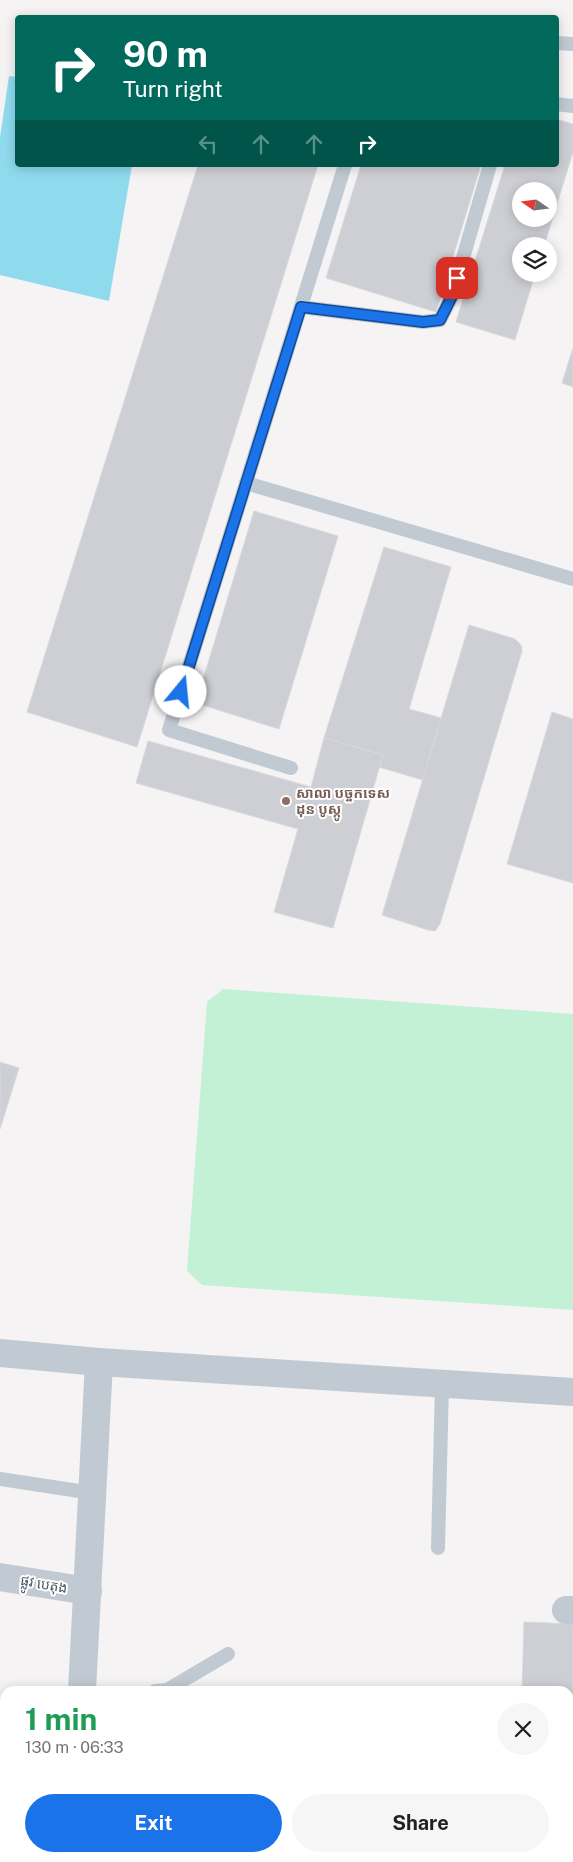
<!DOCTYPE html>
<meta charset="utf-8">
<style>
:root{--surface:#fff;--page:#f6f6f6;--text:#202124;--muted:#757577;--accent:#1a73e8}
body{margin:0;font-family:"Public Sans","Noto Sans Khmer",sans-serif;background:var(--page);color:var(--text);height:100vh;display:flex;flex-direction:column;font-size:19px;white-space:nowrap}
*{box-sizing:border-box;margin:0}
p{font-size:16px;color:var(--muted)}
.icon{flex:none;width:28px;height:28px;fill:none;stroke:currentColor;stroke-width:2;stroke-linecap:round;stroke-linejoin:round}
.map{position:relative;flex:1;overflow:hidden}
.side{position:absolute;left:0px;top:1686px;width:574px;height:176px;display:flex;flex-direction:column;background:var(--surface);border-radius:15px 15px 0 0;box-shadow:0 2px 12px #0003}
.side>*{flex:none}
.hud{position:absolute;left:15px;top:15px;width:544px;height:152px;border-radius:5px;box-shadow:0 2px 12px #0003;background:#00695c;color:#fff;overflow:hidden}
.needle{width:32px;rotate:284deg}
.fabs{position:absolute;left:512px;top:182px;display:grid;gap:10px}
.fabs a{display:grid;place-items:center;width:45px;height:45px;border-radius:50%;background:var(--surface);box-shadow:0 2px 12px #0003;font-size:25px}
.pin{position:absolute;display:grid;place-items:center;width:42px;height:42px;color:#fff;margin:-21px;border-radius:10px;box-shadow:0 2px 8px #0006}
.me{position:absolute;width:55px;margin:-28px;rotate:17deg;stroke-linejoin:round;filter:drop-shadow(0 0 4px #0008)}
.turn{display:flex;align-items:center;gap:18px;height:105px;padding:0 25px;font-size:22px}
.turn .icon{width:65px;height:65px;stroke-width:2.5}
.turn b{display:block;font-size:35px;line-height:42px}
.lanes{display:flex;align-items:center;height:48px;padding:0 25px;background:#0003;justify-content:center;gap:25px;direction:ltr}
.lanes .off{opacity:.35}
.round{display:grid;place-items:center;flex:none;width:52px;height:52px;border-radius:26px;background:var(--page)}
.head{display:flex;align-items:center;justify-content:space-between;height:85px;padding:0 25px}
h1{font-size:30px;font-weight:700;line-height:38px;color:#1e9e55}
.button{display:flex;gap:10px;margin-top:auto;padding:10px 25px}
.button a{flex:1;height:58px;border-radius:30px;background:var(--accent);color:#fff;font-size:20px;font-weight:700;line-height:58px;text-align:center}
.button a+a{background:var(--page);color:var(--text)}
.map>svg:first-child{display:block}
.green{fill:#c3f1d5}
.water{fill:#90daee}
.building{fill:#cdcfd5;stroke:#d7d9de;fill-rule:evenodd}
.lines{fill:none;stroke-linecap:round;stroke-linejoin:round}
.lane{stroke:#c1cad2;stroke-width:14}
.street{stroke:#c1cad2;stroke-width:28}
.route-casing{stroke:#114b97;stroke-width:12}
.route{stroke:#1a73e8;stroke-width:9}
.education-dot{fill:#8d6e63;stroke:#fff;stroke-width:2}
.labels{text-anchor:middle;dominant-baseline:central;stroke-width:4;stroke-linejoin:round;paint-order:stroke}
.education-label{font-size:14px;font-weight:bold;fill:#785e54;stroke:#fff;text-anchor:start}
.street-label{font-size:14px;fill:#4a5661;stroke:#fff}
</style>
<div class="map">
<svg width="573" height="1862" viewBox="0 0 573 1862">
<rect width="100%" height="100%" fill="#f5f3f3"/>
<polygon class="green" points="223,989 573,1014 573,1310 202,1285 187,1271 207,1002"/>
<polygon class="water" points="9,76 17,77 18,165 132,165 109,301 0,275 0,137"/>
<g class="building">
<path d="M556,119L573,124V152L544,246H521V274H535L515,340L456,322L505,165H556ZM521,191H549V219H521Z"/>
<polygon points="198,165 318,165 137,747 27,712"/>
<polygon points="361,165 481,165 436,312 326,278"/>
<polygon points="573,348 573,387 562,383"/>
<polygon points="254,511 338,536 279,729 196,703"/>
<polygon points="384,547 451,567 409,709 441,718 423,780 379,767 383,755 324,738"/>
<polygon points="469,625 515,639 521,645 522,651 440,924 435,931 428,930 382,915"/>
<polygon points="552,712 573,719 573,883 507,864"/>
<polygon points="324,738 383,755 333,928 274,912 298,829 136,783 148,741 311,787"/>
<polygon points="0,1062 19,1068 0,1129"/>
<polygon points="524,1622 573,1624 573,1837 569,1837 569,1691 522,1691"/>
</g>
<g class="lines">
<g class="lane">
<polyline points="556,43 573,44"/>
<polyline points="556,104 573,106"/>
<polyline points="345,165 246,483 573,579"/>
<polyline points="301,307 423,322 440,320 452,296 490,165"/>
<polyline points="246,483 169,730 291,768"/>
<polyline points="0,1479 92,1493"/>
<polyline points="438,1548 442,1385"/>
<polyline points="155,1691 167,1690 228,1654"/>
</g>
<g class="street">
<polyline points="0,1353 99,1362 573,1392"/>
<polyline points="0,1577 88,1591"/>
<polyline points="566,1610 573,1610"/>
<polyline points="82,1691 99,1362"/>
<polyline points="0,1715 5,1715"/>
<polyline points="569,1855 573,1855"/>
<polyline points="73,1862 74,1858"/>
<polyline points="330,1862 331,1858"/>
<polyline points="422,1862 422,1858"/>
</g>
</g>
<g class="lines">
<defs>
<polyline id="route" points="181,692 301,307 423,322 440,320 452,296 457,278"/>
</defs>
<use href="#route" class="route-casing"/>
<use href="#route" class="route"/>
</g>
<circle class="education-dot" cx="286" cy="801" r="5"/>
<g class="labels">
<g class="education-label">
<text x="296" y="793">សាលា បច្ចកទេស<tspan x="296" dy="16">ដុន បូស្កូ</tspan></text>
</g>
<g class="street-label">
<text transform="translate(44 1584) rotate(10)">ផ្លូវ បេតុង</text>
</g>
</g>
</svg>
<div class="fabs">
<a><svg class="needle" viewBox="-14 -14 28 28"><path d="M0-13l5 13h-10z" fill="#e53935"/><path d="M0 13l5-13h-10z" fill="#757577"/></svg></a>
<a><svg class="icon" aria-label="layers" viewBox="0 0 24 24"><path d="M12 4l9 5-9 5-9-5zM3 14l9 5 9-5"/></svg></a>
</div>
<div class="pin" style="left:457px;top:278px;background:#d93025"><svg class="icon" aria-label="arrive" viewBox="0 0 24 24"><path d="M6 21V4h12l-3 4 3 4H6"/></svg></div>
<svg class="me" style="left:181px;top:692px" viewBox="-20 -20 40 40"><circle r="19" fill="#fff"/><path d="M0-13L10 11 0 6-10 11z" fill="#1a73e8"/></svg>
<div class="hud">
<div class="turn"><svg class="icon" aria-label="right" viewBox="0 0 24 24"><path d="M7 20v-9h11M14 6l5 5-5 5"/></svg><div><b>90 m</b>Turn right</div></div>
<div class="lanes"><svg class="icon off" aria-label="left" viewBox="0 0 24 24"><path d="M17 20v-9H6M10 6l-5 5 5 5"/></svg><svg class="icon off" aria-label="ahead" viewBox="0 0 24 24"><path d="M12 20V5M6 11l6-6 6 6"/></svg><svg class="icon off" aria-label="ahead" viewBox="0 0 24 24"><path d="M12 20V5M6 11l6-6 6 6"/></svg><svg class="icon" aria-label="right" viewBox="0 0 24 24"><path d="M7 20v-9h11M14 6l5 5-5 5"/></svg></div>
</div>
<section class="side">
<div class="head"><div><h1>1 min</h1><p>130 m · 06:33</p></div><a class="round"><svg class="icon" aria-label="close" viewBox="0 0 24 24"><path d="M6 6l12 12M18 6L6 18"/></svg></a></div>
<div class="button"><a>Exit</a><a>Share</a></div>
</section>
</div>
